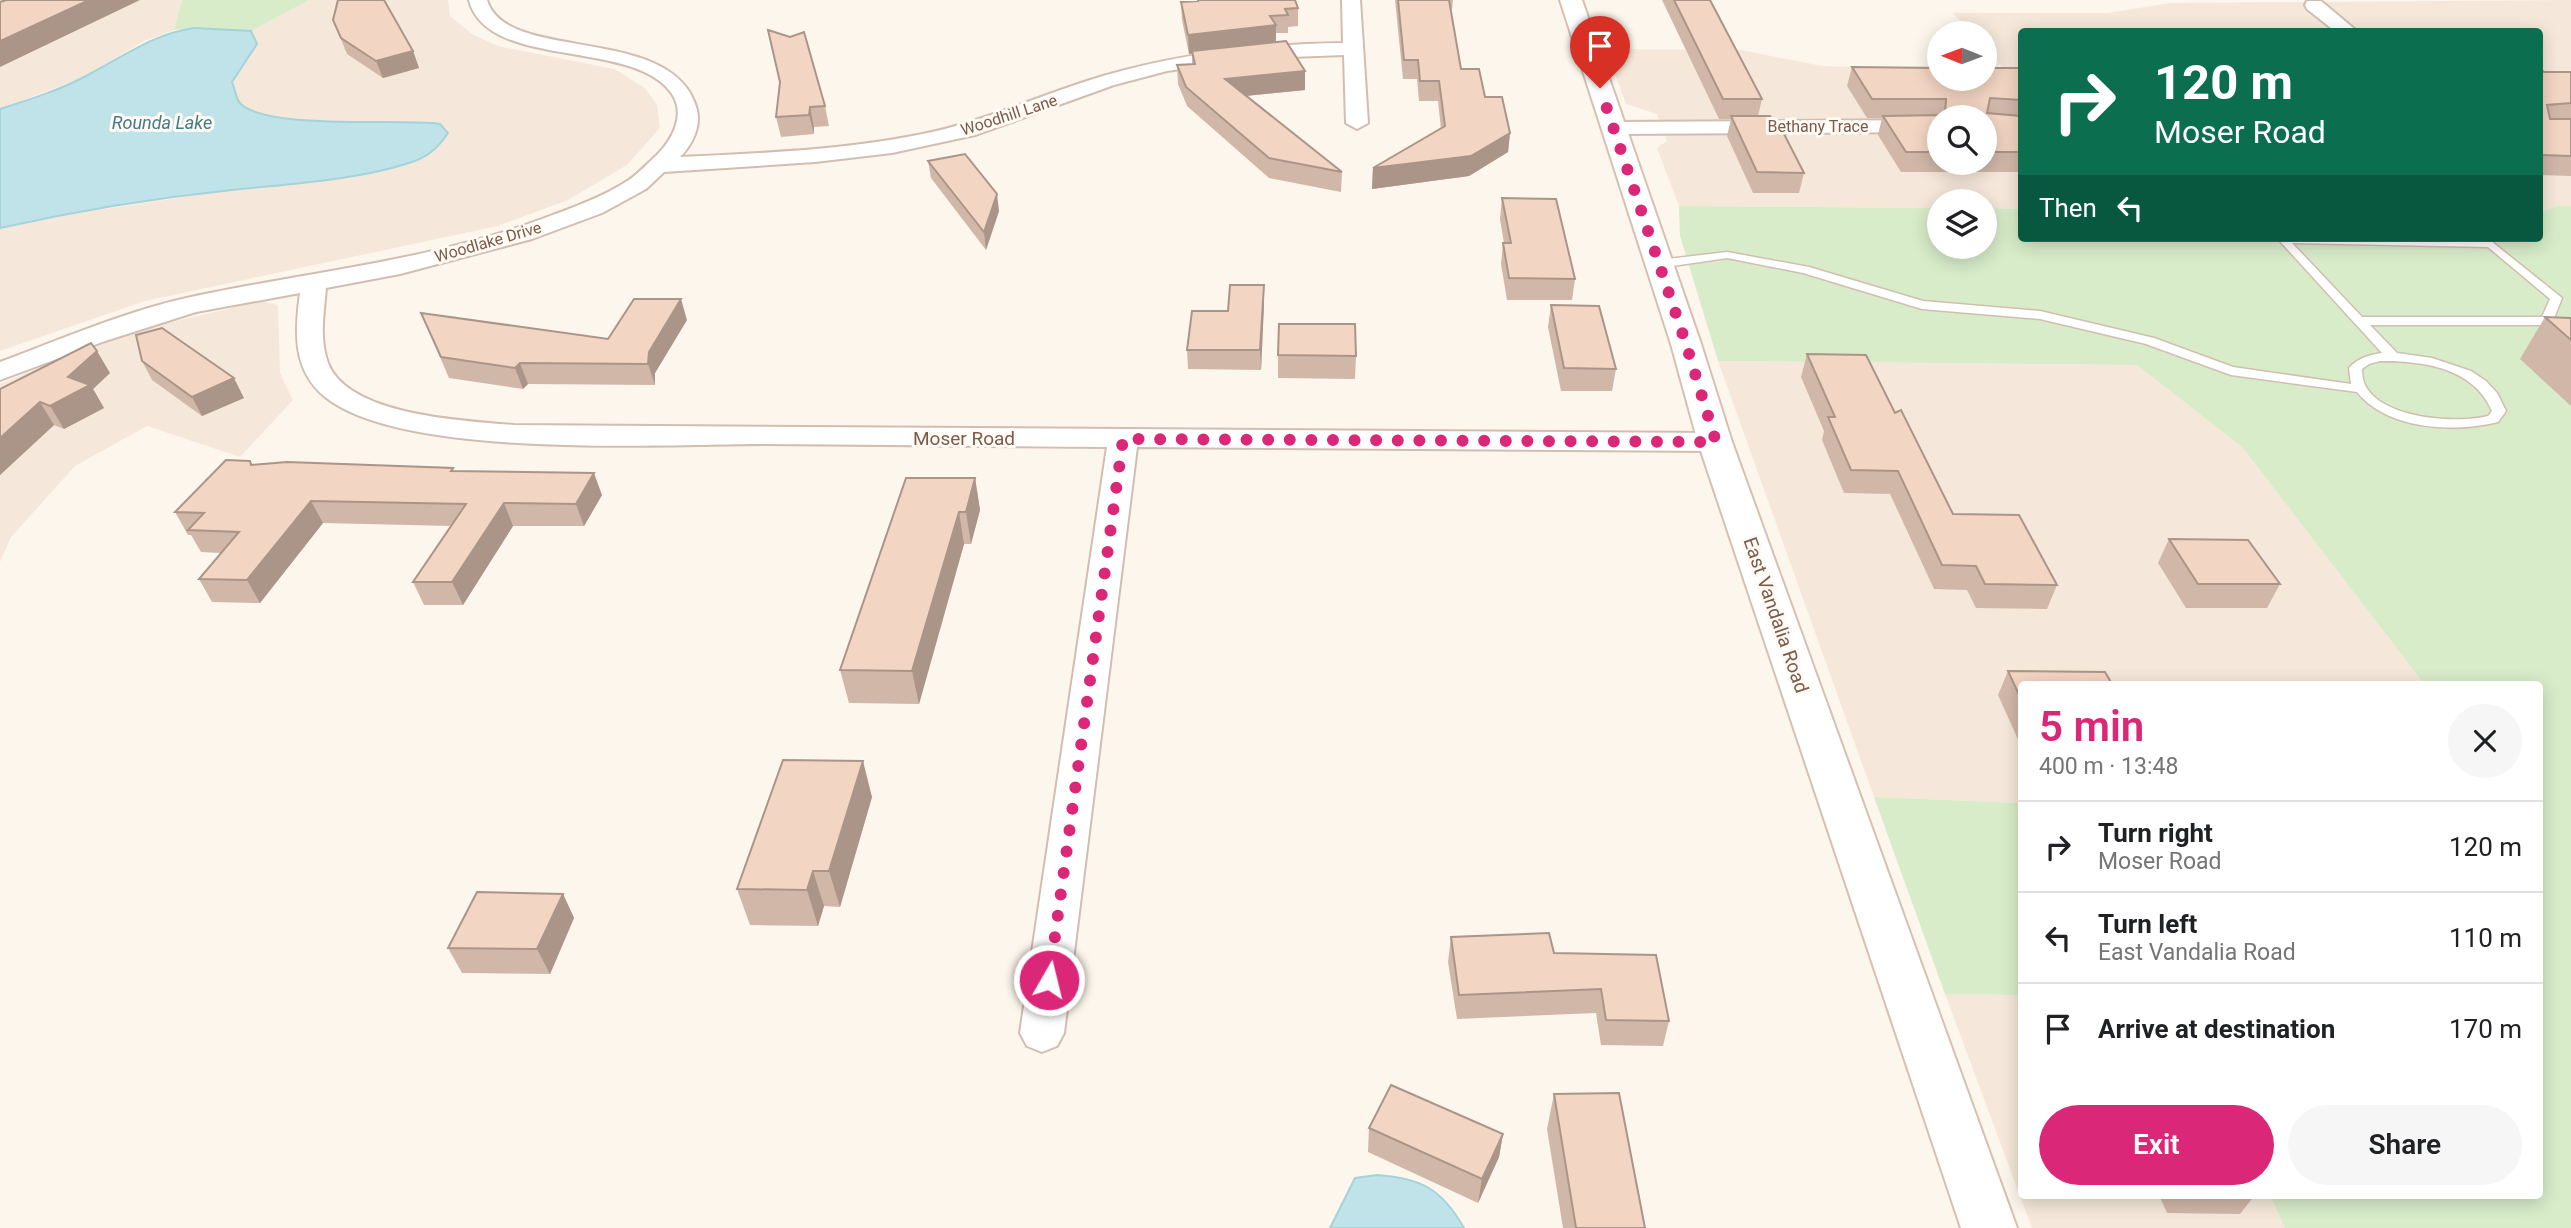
<!DOCTYPE html>
<meta charset="utf-8">
<style>
:root{--surface:#fff;--page:#f6f6f6;--text:#202124;--muted:#757577;--line:#e0e0e0;--accent:#db2777}
body{margin:0;font-family:Roboto,sans-serif;background:var(--page);color:var(--text);height:100vh;display:flex;flex-direction:column;font-size:26px;white-space:nowrap}
*{box-sizing:border-box;margin:0}
p{font-size:23px;color:var(--muted)}
.icon{flex:none;width:38px;height:38px;fill:none;stroke:currentColor;stroke-width:2;stroke-linecap:round;stroke-linejoin:round}
.map{position:relative;flex:1;overflow:hidden}
.panel{position:absolute;left:2018px;top:681px;width:525px;height:518px;display:flex;flex-direction:column;background:var(--surface);border-radius:7px;box-shadow:0 4px 18px #0003}
.panel>*{flex:none}
.banner{position:absolute;left:2018px;top:28px;width:525px;height:214px;border-radius:7px;box-shadow:0 4px 18px #0003;background:#0b6e4f;color:#fff;overflow:hidden}
.needle{width:46px;rotate:271deg}
.fabs{position:absolute;left:1927px;top:21px;display:grid;gap:14px}
.fabs a{display:grid;place-items:center;width:70px;height:70px;border-radius:50%;background:var(--surface);box-shadow:0 4px 18px #0003;font-size:35px}
.pin{position:absolute;display:grid;place-items:center;width:60px;height:60px;color:#fff;margin:-72px -30px;border-radius:50% 50% 50% 0;rotate:-45deg;box-shadow:0 0 7px #0007}
.pin .icon{rotate:45deg}
.me{position:absolute;width:77px;margin:-38px;rotate:8deg;stroke-linejoin:round;filter:drop-shadow(0 0 5px #0008)}
.turn{display:flex;align-items:center;gap:24px;height:147px;padding:0 21px;font-size:32px}
.turn .icon{width:91px;height:91px;stroke-width:2.5}
.turn b{display:block;font-size:49px;line-height:60px}
.then{display:flex;align-items:center;height:66px;padding:0 21px;background:#0003;gap:14px;font-size:26px}
.round{display:grid;place-items:center;flex:none;width:74px;height:74px;border-radius:37px;background:var(--page)}
.overview{display:flex;align-items:center;justify-content:space-between;height:119px;padding:0 21px}
h1{font-size:42px;font-weight:600;line-height:52px;color:var(--accent)}
.cta{display:flex;gap:14px;margin-top:auto;padding:14px 21px}
.cta a{flex:1;height:80px;border-radius:42px;background:var(--accent);color:#fff;font-size:28px;font-weight:600;line-height:80px;text-align:center}
.cta a+a{background:var(--page);color:var(--text)}
ul{padding:0;list-style:none}
li{display:flex;align-items:center;gap:21px;height:91px;padding:0 21px;border-top:2px solid var(--line)}
li div{flex:1}
li b{display:block;font-size:26px}
li em{font-style:normal}
.map>svg:first-child{display:block}
.residential{fill:#f5e8da;fill-rule:evenodd}
.green{fill:#d8ecc9}
.water{fill:#bfe3e8;stroke:#a5d3da;stroke-width:2}
.lines{fill:none;stroke-linecap:round;stroke-linejoin:round}
.lane-casing{stroke:#d1beb0;stroke-width:3}
.street-casing{stroke:#d1beb0;stroke-width:4}
.secondary-casing{stroke:#d6c0b0;stroke-width:4}
.lane{fill:#fff;fill-rule:evenodd}
.street{fill:#fff;fill-rule:evenodd}
.secondary{fill:#fff;fill-rule:evenodd}
.wall{fill:#d1b7a8;fill-rule:evenodd}
.shaded-wall{fill:#aa9588}
.building{fill:#f3d5c3;stroke:#aa9588;stroke-width:2}
.route{stroke:#db2777;stroke-width:12;stroke-dasharray:0 21.6}
.labels{text-anchor:middle;dominant-baseline:central;stroke-width:6;stroke-linejoin:round;paint-order:stroke}
.far-street-label{font-size:16px;fill:#7a5c4d;stroke:#fffaf3}
.far-water-label{font-size:18px;font-style:italic;fill:#437c86;stroke:#fffaf3}
.street-label{font-size:19px;fill:#7a5c4d;stroke:#fffaf3}
</style>
<div class="map">
<svg width="2571" height="1228" viewBox="0 0 2571 1228">
<rect width="100%" height="100%" fill="#fdf6ec"/>
<g class="residential">
<polygon points="0,0 182,0 174,30 144,41 84,77 0,109"/>
<polygon points="309,0 448,0 450,16 472,34 498,46 614,69 645,88 657,105 660,128 627,165 568,200 498,226 145,301 0,351 0,228 45,218 230,190 315,182 413,162 314,120 265,117 239,102 232,81 257,44 251,31"/>
<path d="M2571,0V206H2558L2545,213H2539V32H2021V209L1985,208L1984,201H1939V208L1679,206L1657,148L1667,141L1657,114L1626,104L1606,49L1741,50L1822,66L1939,69V79H1984L2005,70L1985,48L1984,33H1971L1953,13H2108L2171,3ZM1939,117H1984V163H1939Z"/>
<polygon points="261,301 278,305 280,373 293,400 240,457 147,426 75,466 11,537 0,562 0,384 86,348 172,322"/>
<polygon points="1718,361 2137,365 2243,448 2424,684 2021,684 2021,803 1874,797"/>
<polygon points="1945,994 2021,995 2021,1195 2270,1195 2285,1228 2032,1228"/>
</g>
<g class="green">
<polygon points="182,0 309,0 251,31 194,28 174,30"/>
<polygon points="1679,206 1939,208 1939,247 1984,247 1985,208 2021,209 2021,238 2539,238 2539,213 2558,206 2571,206 2571,1228 2285,1228 2270,1195 2539,1195 2539,684 2424,684 2243,448 2137,365 1718,361 1680,236"/>
<polygon points="1874,797 2021,803 2021,995 1945,994"/>
</g>
<g class="water">
<path d="M194,28L251,31L257,44L232,82C234,87 236,97 239,102C263,131 399,118 440,124L448,133C439,147 428,157 412,162C359,180 288,184 232,190C155,198 76,211 0,228V109C28,100 60,90 86,76C123,57 152,34 194,28Z"/>
<path d="M1377,1175C1421,1178 1442,1189 1464,1228H1330L1355,1178Z"/>
</g>
<g class="lines">
<defs>
<path id="lane" d="M2277,238L2491,241L2562,298L2553,321L2547,325H2370L2397,353L2432,358L2471,371L2486,381L2497,393L2506,411L2498,422C2454,433 2388,430 2357,392L2231,375L2146,344L2040,319L1922,309L1803,273L1727,258L1659,268L1653,264L1659,260L1727,252L1809,267L1923,301L2040,311L2154,338L2233,367L2351,384L2349,368C2358,358 2369,355 2382,353ZM2292,243L2488,247L2550,299L2542,317H2362ZM2380,361C2423,361 2473,367 2492,411L2488,416C2456,424 2382,419 2365,385C2363,381 2362,374 2362,369L2369,364Z"/>
<g id="street">
<path d="M469,0H487C506,65 675,22 697,110C701,127 692,145 680,157C764,153 850,150 932,132C991,119 1045,93 1103,76C1182,53 1262,44 1343,43L1342,0H1360L1368,123L1357,129L1346,123L1344,55L1260,58L1167,71L1114,85L975,135L892,153L815,162L664,172L646,189L602,213L532,239L400,274L326,288C324,312 319,339 328,363C348,416 465,421 514,425L1715,433L1725,436L1730,442L1725,448L1715,451L1137,447L1064,1033L1057,1046L1042,1052L1027,1046L1020,1033L1107,447C994,446 881,445 767,444C665,444 400,460 324,396C292,369 295,330 300,293L196,312L105,341L0,380V362C62,339 126,311 191,297C308,272 429,261 542,219C572,208 603,197 629,180C639,173 648,163 657,155C672,140 686,115 672,94C635,38 487,71 469,0Z"/>
<polygon points="2307,1 2321,1 2358,32 2336,32 2307,9 2305,5"/>
<polygon points="1939,120 1939,132 1613,134 1602,128 1613,122"/>
</g>
<polygon id="secondary" points="1560,0 1582,0 1701,344 1732,442 2017,1228 1961,1228 1698,442 1671,344"/>
</defs>
<use href="#lane" class="lane-casing"/>
<use href="#street" class="street-casing"/>
<use href="#secondary" class="secondary-casing"/>
<use href="#lane" class="lane"/>
<use href="#street" class="street"/>
<use href="#secondary" class="secondary"/>
</g>
<g class="wall">
<polygon points="1395,0 1453,0 1452,9 1451,9 1461,69 1485,97 1510,133 1508,152 1469,176 1372,189 1373,168 1441,129 1438,101 1419,101 1417,79 1403,79"/>
<polygon points="1662,0 1710,0 1762,99 1758,116 1779,132 1804,173 1799,193 1753,193 1727,136 1731,119 1719,119"/>
<polygon points="1181,2 1298,8 1298,26 1288,27 1288,33 1276,33 1276,42 1305,71 1305,90 1246,96 1342,172 1341,192 1269,178 1187,106 1178,84 1177,65 1192,64 1192,53 1189,54 1182,20"/>
<polygon points="333,20 413,51 419,68 383,78 347,54"/>
<polygon points="768,30 825,106 829,126 814,127 814,134 781,137 776,117 780,84"/>
<path d="M1852,67L2021,68V172H1901L1878,135L1882,118H1867L1847,86ZM1939,117H1984V163H1939Z"/>
<polygon points="2539,68 2544,72 2571,72 2571,176 2539,175"/>
<polygon points="928,161 999,211 986,250 931,178"/>
<polygon points="1502,198 1575,279 1572,300 1507,300 1501,264 1503,243 1504,243 1500,219"/>
<polygon points="1264,304 1261,370 1188,369 1187,350 1228,311"/>
<polygon points="1551,305 1616,369 1612,391 1561,391 1548,327"/>
<polygon points="421,313 608,339 687,320 655,373 655,385 528,384 523,389 449,378"/>
<polygon points="2545,317 2571,318 2571,406 2520,359"/>
<polygon points="1807,354 1895,413 1953,514 2057,585 2047,609 1976,608 1967,590 1934,589 1890,494 1844,493 1822,440 1824,431 1801,377"/>
<polygon points="1278,355 1356,356 1355,379 1278,378"/>
<polygon points="142,361 244,398 202,416 152,380"/>
<polygon points="110,373 93,389 104,408 64,429 54,425 0,475 0,389"/>
<polygon points="250,461 253,465 453,468 454,471 602,495 584,526 513,526 463,605 424,605 413,582 452,526 323,523 260,603 212,602 199,579 221,553 201,552 191,535 188,535 175,512"/>
<polygon points="975,478 980,510 971,544 964,544 919,704 849,703 840,670"/>
<polygon points="2169,539 2280,584 2267,608 2186,608 2158,563"/>
<polygon points="2008,671 2021,684 2021,746 1998,695"/>
<polygon points="872,797 840,907 824,906 818,926 750,925 737,889"/>
<polygon points="563,894 574,918 550,974 462,973 448,948"/>
<polygon points="1451,937 1554,953 1669,1021 1663,1046 1601,1045 1596,1013 1457,1019 1448,962"/>
<polygon points="1554,1094 1645,1228 1563,1228 1547,1129"/>
<polygon points="1369,1128 1503,1134 1499,1157 1478,1203 1368,1152"/>
<polygon points="2159,1195 2255,1195 2240,1214 2167,1213"/>
</g>
<g class="shaded-wall">
<polygon points="89,0 140,0 0,67 0,41"/>
<polygon points="1276,25 1276,43 1189,54 1188,35"/>
<polygon points="413,51 419,68 383,78 376,61"/>
<polygon points="1305,71 1305,90 1225,98 1225,79"/>
<polygon points="810,107 814,127 814,134 809,115"/>
<polygon points="1510,133 1508,152 1469,176 1372,189 1373,168"/>
<polygon points="997,194 999,211 986,250 984,232"/>
<polygon points="1264,285 1264,304 1261,370 1260,350"/>
<polygon points="681,299 687,320 655,373 655,385 648,364 649,352"/>
<polygon points="97,351 110,373 93,389 104,408 64,429 50,406 68,377"/>
<polygon points="520,363 528,384 523,389 515,368"/>
<polygon points="234,378 244,398 202,416 192,397"/>
<polygon points="40,402 54,425 0,475 0,438"/>
<polygon points="594,473 602,495 584,526 576,504"/>
<polygon points="975,478 980,510 971,544 966,512"/>
<polygon points="311,501 323,523 260,603 247,580"/>
<polygon points="504,503 513,526 463,605 452,582"/>
<polygon points="959,512 964,544 919,704 912,671"/>
<polygon points="863,761 872,797 840,907 829,871"/>
<polygon points="813,871 824,906 818,926 807,890"/>
<polygon points="563,894 574,918 550,974 537,949"/>
<polygon points="1503,1134 1499,1157 1478,1203 1482,1179"/>
</g>
<g class="building">
<polygon points="6,0 89,0 0,41 0,2"/>
<polygon points="338,0 384,0 413,51 376,61 341,38 333,20"/>
<polygon points="1198,0 1295,0 1298,8 1285,9 1288,15 1270,16 1276,25 1188,35 1181,2 1198,1"/>
<polygon points="1398,0 1449,0 1461,69 1479,69 1485,97 1502,97 1510,133 1471,156 1373,168 1445,126 1439,81 1420,81 1418,60 1404,60"/>
<polygon points="1674,0 1710,0 1762,99 1723,99"/>
<polygon points="768,30 790,37 804,32 825,106 810,107 809,115 776,117 780,82"/>
<polygon points="1286,41 1305,71 1225,79 1342,172 1269,158 1186,87 1177,65 1195,64 1192,51"/>
<polygon points="1852,67 1939,68 1939,79 1984,79 1984,68 2021,68 2021,100 1990,98 1987,113 2021,116 2021,152 1984,152 1984,117 1939,117 1939,152 1906,152 1883,116 1945,115 1946,99 1872,99"/>
<polygon points="2539,68 2544,72 2571,72 2571,103 2547,105 2550,119 2571,119 2571,156 2539,155"/>
<polygon points="1731,116 1770,116 1779,132 1783,132 1804,173 1757,172"/>
<polygon points="965,154 997,194 984,232 928,161"/>
<polygon points="1502,198 1556,199 1575,279 1509,278 1503,243 1511,243"/>
<polygon points="1230,285 1264,285 1260,350 1187,350 1192,311 1228,311"/>
<polygon points="634,299 681,299 649,352 648,364 520,363 515,368 441,357 421,313 608,339"/>
<polygon points="1551,305 1599,306 1616,369 1564,368"/>
<polygon points="2545,317 2571,318 2571,340"/>
<polygon points="1279,324 1355,324 1356,356 1278,355"/>
<polygon points="162,328 234,378 192,397 142,361 136,335"/>
<polygon points="91,343 97,351 68,377 90,385 50,406 40,402 0,438 0,389"/>
<polygon points="1807,354 1866,355 1895,413 1901,410 1953,514 2019,515 2057,585 1985,584 1976,566 1942,565 1898,471 1851,470 1828,417 1835,417"/>
<polygon points="226,460 250,461 251,465 287,462 453,468 451,471 594,473 576,504 504,503 452,582 413,582 466,504 311,501 247,580 199,579 239,532 188,530 204,513 175,512"/>
<polygon points="906,478 975,478 966,512 959,512 912,671 840,670"/>
<polygon points="2169,539 2248,540 2280,584 2198,584"/>
<polygon points="2008,671 2105,672 2112,684 2021,684 2021,699"/>
<polygon points="783,760 863,761 829,871 813,871 807,890 737,889"/>
<polygon points="477,892 563,894 537,949 448,948"/>
<polygon points="1549,933 1554,953 1656,955 1669,1021 1606,1020 1601,989 1459,995 1451,937"/>
<polygon points="1391,1085 1503,1134 1482,1179 1369,1128"/>
<polygon points="1619,1093 1645,1228 1576,1228 1554,1094"/>
</g>
<g class="lines">
<polyline class="route" points="1049,980 1123,439 1716,442 1686,344 1600,88"/>
</g>
<g class="labels">
<g class="far-street-label">
<text transform="translate(1009 115) rotate(-18)">Woodhill Lane</text>
<text x="1818" y="126">Bethany Trace</text>
<text transform="translate(488 242) rotate(-16)">Woodlake Drive</text>
</g>
<g class="far-water-label">
<text x="162" y="122">Rounda Lake</text>
</g>
<g class="street-label">
<text x="964" y="438">Moser Road</text>
<text transform="translate(1776 615) rotate(71)">East Vandalia Road</text>
</g>
</g>
</svg>
<div class="fabs">
<a><svg class="needle" viewBox="-14 -14 28 28"><path d="M0-13l5 13h-10z" fill="#e53935"/><path d="M0 13l5-13h-10z" fill="#757577"/></svg></a>
<a><svg class="icon" aria-label="search" viewBox="0 0 24 24"><circle cx="10" cy="10" r="6"/><path d="M15 15l6 6"/></svg></a>
<a><svg class="icon" aria-label="layers" viewBox="0 0 24 24"><path d="M12 4l9 5-9 5-9-5zM3 14l9 5 9-5"/></svg></a>
</div>
<div class="pin" style="left:1600px;top:88px;background:#d93025"><svg class="icon" aria-label="arrive" viewBox="0 0 24 24"><path d="M6 21V4h12l-3 4 3 4H6"/></svg></div>
<svg class="me" style="left:1049px;top:980px" viewBox="-20 -20 40 40"><circle r="17" fill="#db2777" stroke="#fff" stroke-width="3"/><path d="M0-11L8 9 0 5-8 9z" fill="#fff"/></svg>
<div class="banner">
<div class="turn"><svg class="icon" aria-label="right" viewBox="0 0 24 24"><path d="M7 20v-9h11M14 6l5 5-5 5"/></svg><div><b>120 m</b>Moser Road</div></div>
<div class="then">Then<svg class="icon" aria-label="left" viewBox="0 0 24 24"><path d="M17 20v-9H6M10 6l-5 5 5 5"/></svg></div>
</div>
<section class="panel">
<div class="overview"><div><h1>5 min</h1><p>400 m · 13:48</p></div><a class="round"><svg class="icon" aria-label="close" viewBox="0 0 24 24"><path d="M6 6l12 12M18 6L6 18"/></svg></a></div>
<ul>
<li><svg class="icon" aria-label="right" viewBox="0 0 24 24"><path d="M7 20v-9h11M14 6l5 5-5 5"/></svg><div><b>Turn right</b><p>Moser Road</p></div><em>120 m</em></li>
<li><svg class="icon" aria-label="left" viewBox="0 0 24 24"><path d="M17 20v-9H6M10 6l-5 5 5 5"/></svg><div><b>Turn left</b><p>East Vandalia Road</p></div><em>110 m</em></li>
<li><svg class="icon" aria-label="arrive" viewBox="0 0 24 24"><path d="M6 21V4h12l-3 4 3 4H6"/></svg><div><b>Arrive at destination</b></div><em>170 m</em></li>
</ul>
<div class="cta"><a>Exit</a><a>Share</a></div>
</section>
</div>
